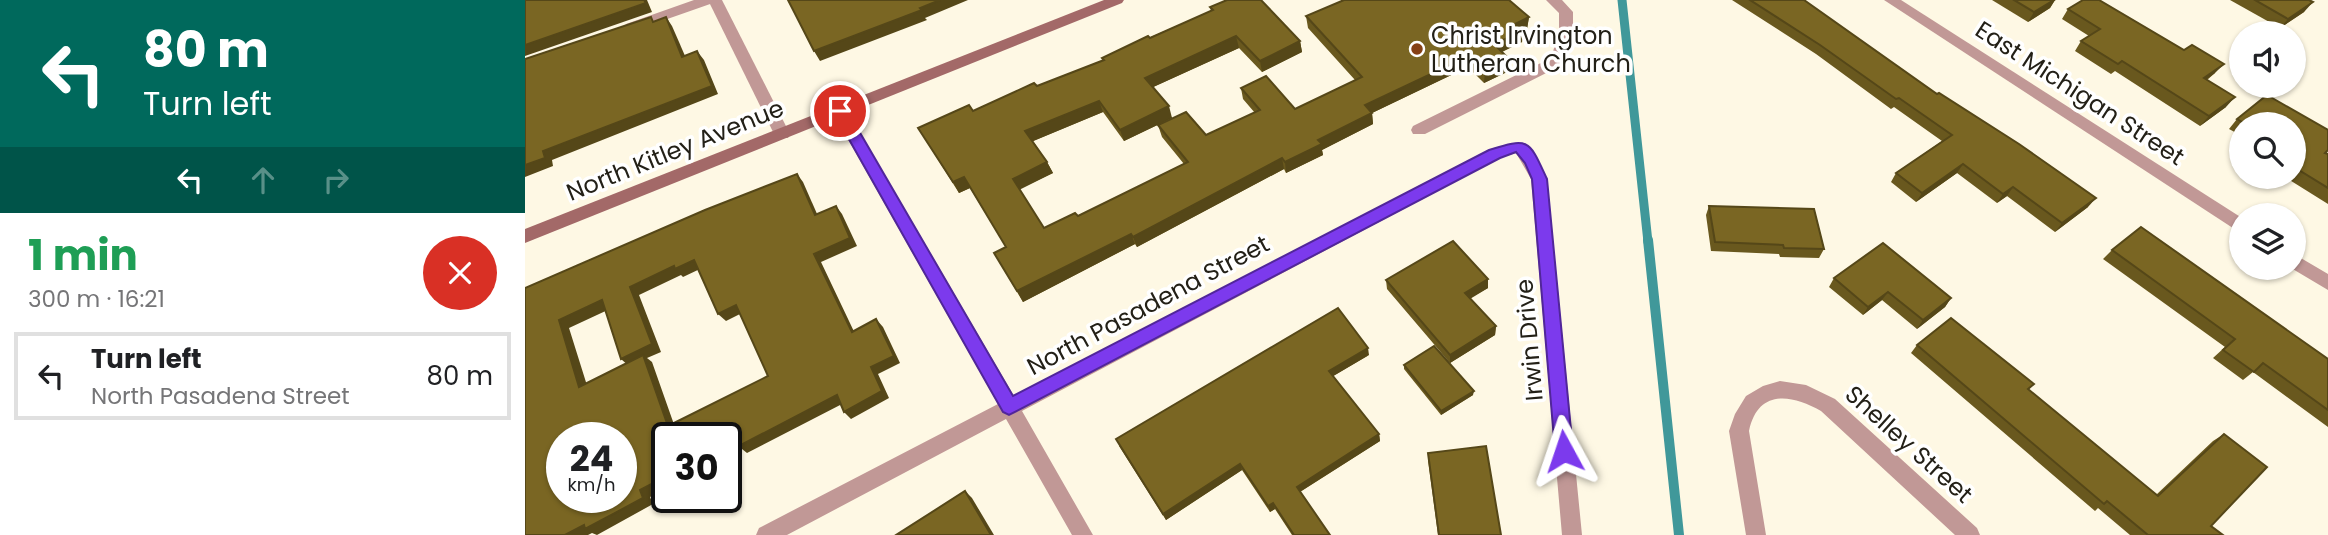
<!DOCTYPE html>
<meta charset="utf-8">
<style>
:root{--surface:#fff;--page:#f2f2f2;--text:#202124;--muted:#757577;--line:#e0e0e0}
body{margin:0;font-family:Poppins,sans-serif;background:var(--page);color:var(--text);height:100vh;display:flex;flex-direction:column;font-size:26px;white-space:nowrap}
*{box-sizing:border-box;margin:0}
p{font-size:23px;color:var(--muted)}
.icon{flex:none;width:38px;height:38px;fill:none;stroke:currentColor;stroke-width:2;stroke-linecap:round;stroke-linejoin:round}
.map{position:relative;flex:1;overflow:hidden}
.side{display:flex;flex-direction:column;background:var(--surface);width:525px}
.side>*{flex:none}
.banner{background:#00695c;color:#fff;overflow:hidden}
.controls{position:absolute;left:1704px;top:21px;display:grid;gap:14px}
.controls a{display:grid;place-items:center;width:77px;height:77px;border-radius:50%;background:var(--surface);box-shadow:0 2px 5px #0004;font-size:35px}
.speed{position:absolute;left:21px;top:422px;display:flex;gap:14px;font-size:35px;font-weight:700;text-align:center}
.speed>*{display:grid;place-content:center;width:91px;height:91px;border-radius:50%;background:var(--surface);box-shadow:0 2px 5px #0004;line-height:1}
.speed small{font-size:18px;font-weight:400}
.speed .limit{border:4px solid #111;border-radius:10px;background:#fff;color:#111}
.pin{position:absolute;display:grid;place-items:center;width:60px;height:60px;color:#fff;margin:-30px;border:4px solid #fff;border-radius:50%;box-shadow:0 2px 7px #0007}
.me{position:absolute;width:77px;margin:-38px;rotate:355deg;stroke-linejoin:round;filter:drop-shadow(0 0 5px #0008)}
.turn{display:flex;align-items:center;gap:24px;height:147px;padding:0 28px;font-size:32px}
.turn .icon{width:91px;height:91px;stroke-width:2.5}
.turn b{display:block;font-size:49px;line-height:60px}
.lanes{display:flex;align-items:center;height:66px;padding:0 28px;background:#0003;justify-content:center;gap:35px;direction:ltr}
.lanes .off{opacity:.35}
.round{display:grid;place-items:center;flex:none;width:74px;height:74px;border-radius:37px;background:var(--page)}
.headline{display:flex;align-items:center;justify-content:space-between;height:119px;padding:0 28px}
h1{font-size:42px;font-weight:700;line-height:52px;color:#1e9e55}
ul{padding:0;list-style:none}
li{display:flex;align-items:center;gap:21px;height:88px;margin:0 14px 10px;padding:0 14px;border:4px solid var(--line);border-radius:0px}
li div{flex:1}
li b{display:block;font-size:26px}
li em{font-style:normal}
main{display:flex;flex:1;min-height:0}
.map>svg:first-child{display:block}
.lines{fill:none;stroke-linecap:round;stroke-linejoin:round}
.stream-far1{stroke:#40989a;stroke-width:9}
.stream{stroke:#40989a;stroke-width:10}
.lane{fill:#c19896;fill-rule:evenodd}
.street{fill:#c19896;fill-rule:evenodd}
.secondary{fill:#a36968;fill-rule:evenodd}
.wall{fill:#69581e}
.shaded-wall{fill:#554718}
.building{fill:#7a6623;stroke:#554718;stroke-width:2;fill-rule:evenodd}
.route{fill:#7c3aed;stroke:#51269a;stroke-width:2}
.poi-dot{fill:#854015;stroke:#fff;stroke-width:2.5}
.labels{text-anchor:middle;dominant-baseline:central;stroke-width:7;stroke-linejoin:round;paint-order:stroke}
.poi-label{font-size:24px;fill:#232017;stroke:#fff;text-anchor:start}
.street-label{font-size:24px;fill:#232017;stroke:#fff}
</style>
<main>
<section class="side">
<div class="banner">
<div class="turn"><svg class="icon" aria-label="left" viewBox="0 0 24 24"><path d="M17 20v-9H6M10 6l-5 5 5 5"/></svg><div><b>80 m</b>Turn left</div></div>
<div class="lanes"><svg class="icon" aria-label="left" viewBox="0 0 24 24"><path d="M17 20v-9H6M10 6l-5 5 5 5"/></svg><svg class="icon off" aria-label="ahead" viewBox="0 0 24 24"><path d="M12 20V5M6 11l6-6 6 6"/></svg><svg class="icon off" aria-label="right" viewBox="0 0 24 24"><path d="M7 20v-9h11M14 6l5 5-5 5"/></svg></div>
</div>
<div class="headline"><div><h1>1 min</h1><p>300 m · 16:21</p></div><a class="round" style="background:#d93025;color:#fff"><svg class="icon" aria-label="close" viewBox="0 0 24 24"><path d="M6 6l12 12M18 6L6 18"/></svg></a></div>
<ul>
<li><svg class="icon" aria-label="left" viewBox="0 0 24 24"><path d="M17 20v-9H6M10 6l-5 5 5 5"/></svg><div><b>Turn left</b><p>North Pasadena Street</p></div><em>80 m</em></li>
</ul>
</section>
<div class="map">
<svg width="1803" height="535" viewBox="0 0 1803 535">
<rect width="100%" height="100%" fill="#fef8e4"/>
<g class="lines">
<polyline class="stream-far1" points="1097,0 1123,242"/>
<polyline class="stream" points="1123,240 1154,535"/>
<g class="lane">
<polygon points="169,0 190,0 188,3 111,30 106,32 99,27 101,24"/>
<polygon points="1021,0 1037,0 1048,12 1048,32 1037,65 900,134 888,134 886,130 888,126 1026,58 1034,32 1034,13"/>
</g>
<g class="street">
<polygon points="183,0 197,0 265,134 263,138 251,138"/>
<polygon points="1359,0 1376,0 1717,218 1717,234"/>
<path d="M315,105L320,107L489,396L963,150C1005,137 1004,139 1022,179L1057,535H1037L1006,179L991,153L975,158L497,411L568,535H547L481,419L262,535H231L234,528L473,404L307,111Z"/>
<polygon points="1769,254 1803,274 1803,290 1766,268 1769,268"/>
<path d="M1255,381L1281,385L1310,399L1452,528L1455,535H1430L1296,411C1266,394 1233,389 1224,431L1241,535H1221L1204,431L1210,414L1221,396L1238,386Z"/>
</g>
<polygon class="secondary" points="579,0 599,0 597,3 0,243 0,229"/>
</g>
<g class="wall">
<polygon points="1207,0 1279,0 1563,207 1530,232 1482,196 1472,203 1432,173 1391,202 1366,182 1371,173 1417,141 1369,107 1366,109 1291,54"/>
<polygon points="1467,0 1530,0 1525,8 1503,22"/>
<polygon points="1705,0 1784,0 1779,12 1755,28"/>
<polygon points="685,7 775,41 777,52 737,72 714,48 628,87 647,118 599,141 578,112 508,141 522,162 528,173 494,189 519,228 553,216 659,164 637,137 633,125 681,135 730,113 718,99 716,88 770,109 830,80 783,28 781,16 1004,17 1002,29 998,31 997,42 977,52 985,60 984,71 959,83 943,67 847,113 848,124 797,150 798,155 761,173 759,169 612,247 610,244 498,302 469,253 481,247 445,188 434,193 400,139 448,111 578,60 577,58 686,11"/>
<polygon points="1543,9 1690,73 1682,80 1701,107 1675,126 1590,71 1586,74 1550,51 1556,41 1564,36 1537,19"/>
<polygon points="1742,95 1803,130 1803,150 1801,153 1803,154 1803,204 1760,177 1769,177 1769,124 1717,124 1717,136 1704,129 1712,119"/>
<polygon points="1184,206 1299,249 1294,258 1255,257 1254,254 1186,251 1181,215"/>
<polygon points="1587,250 1803,359 1803,427 1728,372 1718,380 1688,358 1700,347 1578,259"/>
<polygon points="1309,278 1426,298 1420,307 1392,329 1357,300 1338,315 1304,287"/>
<polygon points="963,279 963,288 945,298 971,326 970,335 925,363 862,289 861,280"/>
<polygon points="1392,345 1509,384 1503,390 1631,495 1688,441 1699,434 1686,526 1698,535 1605,535 1573,508 1570,511 1386,353"/>
<polygon points="844,355 808,376 854,434 855,441 775,492 805,535 767,535 750,509 745,512 717,470 641,520 594,446"/>
<polygon points="879,365 948,395 916,415 879,369"/>
<polygon points="903,453 976,535 913,535 903,460"/>
</g>
<g class="shaded-wall">
<polygon points="119,0 122,0 127,12 0,56 0,45"/>
<polygon points="415,0 443,0 400,18 402,20 295,61 289,51"/>
<polygon points="1529,0 1530,0 1525,8 1503,22 1509,12"/>
<polygon points="1788,2 1779,12 1755,28 1763,19"/>
<polygon points="141,17 147,26 164,65 157,57"/>
<polygon points="1004,17 1002,29 998,31 997,42 968,56 969,44 990,24"/>
<polygon points="711,36 714,48 624,89 620,78"/>
<polygon points="775,41 777,52 737,72 735,61"/>
<polygon points="172,51 179,60 193,94 27,160 28,166 0,177 0,165 18,151"/>
<polygon points="944,56 943,67 847,113 848,124 797,150 798,155 761,173 760,162 793,140 840,105"/>
<polygon points="985,60 984,71 959,83 960,72"/>
<polygon points="1699,64 1690,73 1670,88 1679,78"/>
<polygon points="1710,97 1701,107 1675,126 1684,116"/>
<polygon points="574,101 578,112 506,142 500,131"/>
<polygon points="644,106 647,118 599,141 595,130"/>
<polygon points="757,158 759,169 612,247 608,237"/>
<polygon points="522,162 528,173 494,190 488,179"/>
<polygon points="1438,164 1432,173 1391,202 1397,193"/>
<polygon points="272,174 278,182 296,223 290,215"/>
<polygon points="439,177 445,188 434,193 428,182"/>
<polygon points="1488,187 1482,196 1472,203 1478,194"/>
<polygon points="1571,198 1563,207 1530,232 1537,223"/>
<polygon points="311,206 317,214 332,246 296,262 333,340 327,332 289,254"/>
<polygon points="606,234 610,244 498,302 492,291"/>
<polygon points="169,260 177,268 158,277 156,275 114,295 136,352 122,358 127,362 152,433 143,426 105,367 96,359 105,287 149,266"/>
<polygon points="963,279 963,288 940,302 940,293"/>
<polygon points="1363,292 1357,300 1338,315 1343,307"/>
<polygon points="1426,298 1420,307 1392,329 1398,320"/>
<polygon points="77,300 87,308 44,328 65,395 54,387 34,320"/>
<polygon points="211,305 219,312 201,321 193,314"/>
<polygon points="351,319 358,327 375,363 353,374 364,398 326,419 319,412 346,367"/>
<polygon points="971,326 970,335 925,363 925,355"/>
<polygon points="843,348 844,355 805,378 804,371"/>
<polygon points="949,391 948,395 916,415 916,411"/>
<polygon points="312,395 319,403 222,453 217,449 201,457 201,446"/>
<polygon points="854,434 855,441 773,493 772,487"/>
<polygon points="715,464 717,470 641,520 638,514"/>
<polygon points="142,476 142,488 125,497 128,504 72,535 67,533 63,535 40,535 115,490"/>
<polygon points="440,491 447,498 469,535 466,535"/>
<polygon points="748,503 750,509 745,512 743,506"/>
</g>
<g class="building">
<polygon points="0,0 119,0 121,3 0,45"/>
<polygon points="263,0 415,0 395,8 397,10 289,51"/>
<polygon points="702,0 736,0 775,41 735,61 711,36 620,78 644,106 595,130 574,101 500,131 522,162 488,179 519,228 550,213 553,216 663,162 633,125 661,112 681,135 735,110 716,88 741,76 770,109 837,77 781,16 819,0 984,0 1004,17 990,24 998,31 969,44 985,60 960,72 944,56 840,105 847,113 793,140 797,144 760,162 757,158 608,237 606,234 492,291 469,253 481,247 439,177 428,182 393,128 444,105 448,111 509,83 512,86 579,60 577,58 623,36 625,38 688,10 685,7"/>
<polygon points="1225,0 1279,0 1412,94 1414,93 1494,144 1571,198 1537,223 1488,187 1478,194 1438,164 1397,193 1371,173 1427,135 1374,98 1371,99 1295,45"/>
<polygon points="1489,0 1529,0 1509,12"/>
<polygon points="1558,0 1574,0 1659,50 1667,45 1699,64 1679,78 1710,97 1684,116 1597,61 1593,64 1556,41 1575,29 1543,9"/>
<polygon points="1730,0 1784,0 1788,2 1763,19"/>
<polygon points="126,17 128,22 141,17 157,57 172,51 187,86 18,151 20,158 0,165 0,59"/>
<polygon points="1742,95 1803,130 1803,150 1800,153 1803,154 1803,188 1769,167 1769,124 1721,124 1712,119"/>
<path d="M272,174L290,215L311,206L325,238L289,254L327,332L351,319L369,356L346,367L357,391L319,412L312,395L214,446L212,440L201,446V438H142V476L115,490L118,498L60,529L59,525L40,535H0V288L180,210ZM169,260L193,314L211,305L243,376L143,426L118,355L54,387L34,320L77,300L96,359L127,344L105,287L149,266L150,269ZM37,438H96V497H37Z"/>
<polygon points="1184,206 1289,209 1299,249 1259,248 1258,245 1190,242"/>
<polygon points="1616,227 1803,359 1803,410 1738,363 1729,372 1698,350 1710,339 1587,250"/>
<polygon points="928,241 963,279 940,293 971,326 925,355 861,280"/>
<polygon points="1358,243 1426,298 1398,320 1363,292 1343,307 1309,278"/>
<polygon points="813,308 843,348 804,371 854,434 772,487 805,535 769,535 748,503 743,506 715,464 638,514 591,439"/>
<polygon points="1426,318 1509,384 1503,389 1633,496 1699,434 1742,467 1686,526 1698,535 1623,535 1582,501 1579,504 1392,345"/>
<polygon points="909,346 949,391 916,411 879,365"/>
<polygon points="961,446 976,535 914,535 903,453"/>
<polygon points="440,491 466,535 371,535"/>
</g>
<path class="route" d="M315,106L320,107L488,396L964,150C1005,137 1004,140 1022,179L1048,451L1045,457L1039,460L1033,457L1030,451L1007,179L1000,163L991,152L975,158L484,415L478,412L308,111Z"/>
<circle class="poi-dot" cx="892" cy="49" r="7"/>
<g class="labels">
<g class="poi-label">
<text x="906" y="35">Christ Irvington<tspan x="906" dy="28">Lutheran Church</tspan></text>
</g>
<g class="street-label">
<text transform="translate(1555 93) rotate(33)">East Michigan Street</text>
<text transform="translate(150 150) rotate(-22)">North Kitley Avenue</text>
<text transform="translate(623 305) rotate(-28)">North Pasadena Street</text>
<text transform="translate(1004 340) rotate(-95)">Irwin Drive</text>
<text transform="translate(1384 444) rotate(42)">Shelley Street</text>
</g>
</g>
</svg>
<div class="controls">
<a><svg class="icon" aria-label="sound" viewBox="0 0 24 24"><path d="M4 9h4l5-4v14l-5-4H4zM17 9q2 3 0 6"/></svg></a>
<a><svg class="icon" aria-label="search" viewBox="0 0 24 24"><circle cx="10" cy="10" r="6"/><path d="M15 15l6 6"/></svg></a>
<a><svg class="icon" aria-label="layers" viewBox="0 0 24 24"><path d="M12 4l9 5-9 5-9-5zM3 14l9 5 9-5"/></svg></a>
</div>
<div class="speed"><div>24<small>km/h</small></div><div class="limit">30</div></div>
<div class="pin" style="left:315px;top:111px;background:#d93025"><svg class="icon" aria-label="arrive" viewBox="0 0 24 24"><path d="M6 21V4h12l-3 4 3 4H6"/></svg></div>
<svg class="me" style="left:1039px;top:451px" viewBox="-20 -20 40 40"><path d="M0-17L14 15 0 8-14 15z" fill="#7c3aed" stroke="#fff" stroke-width="4"/></svg>
</div>
</main>
